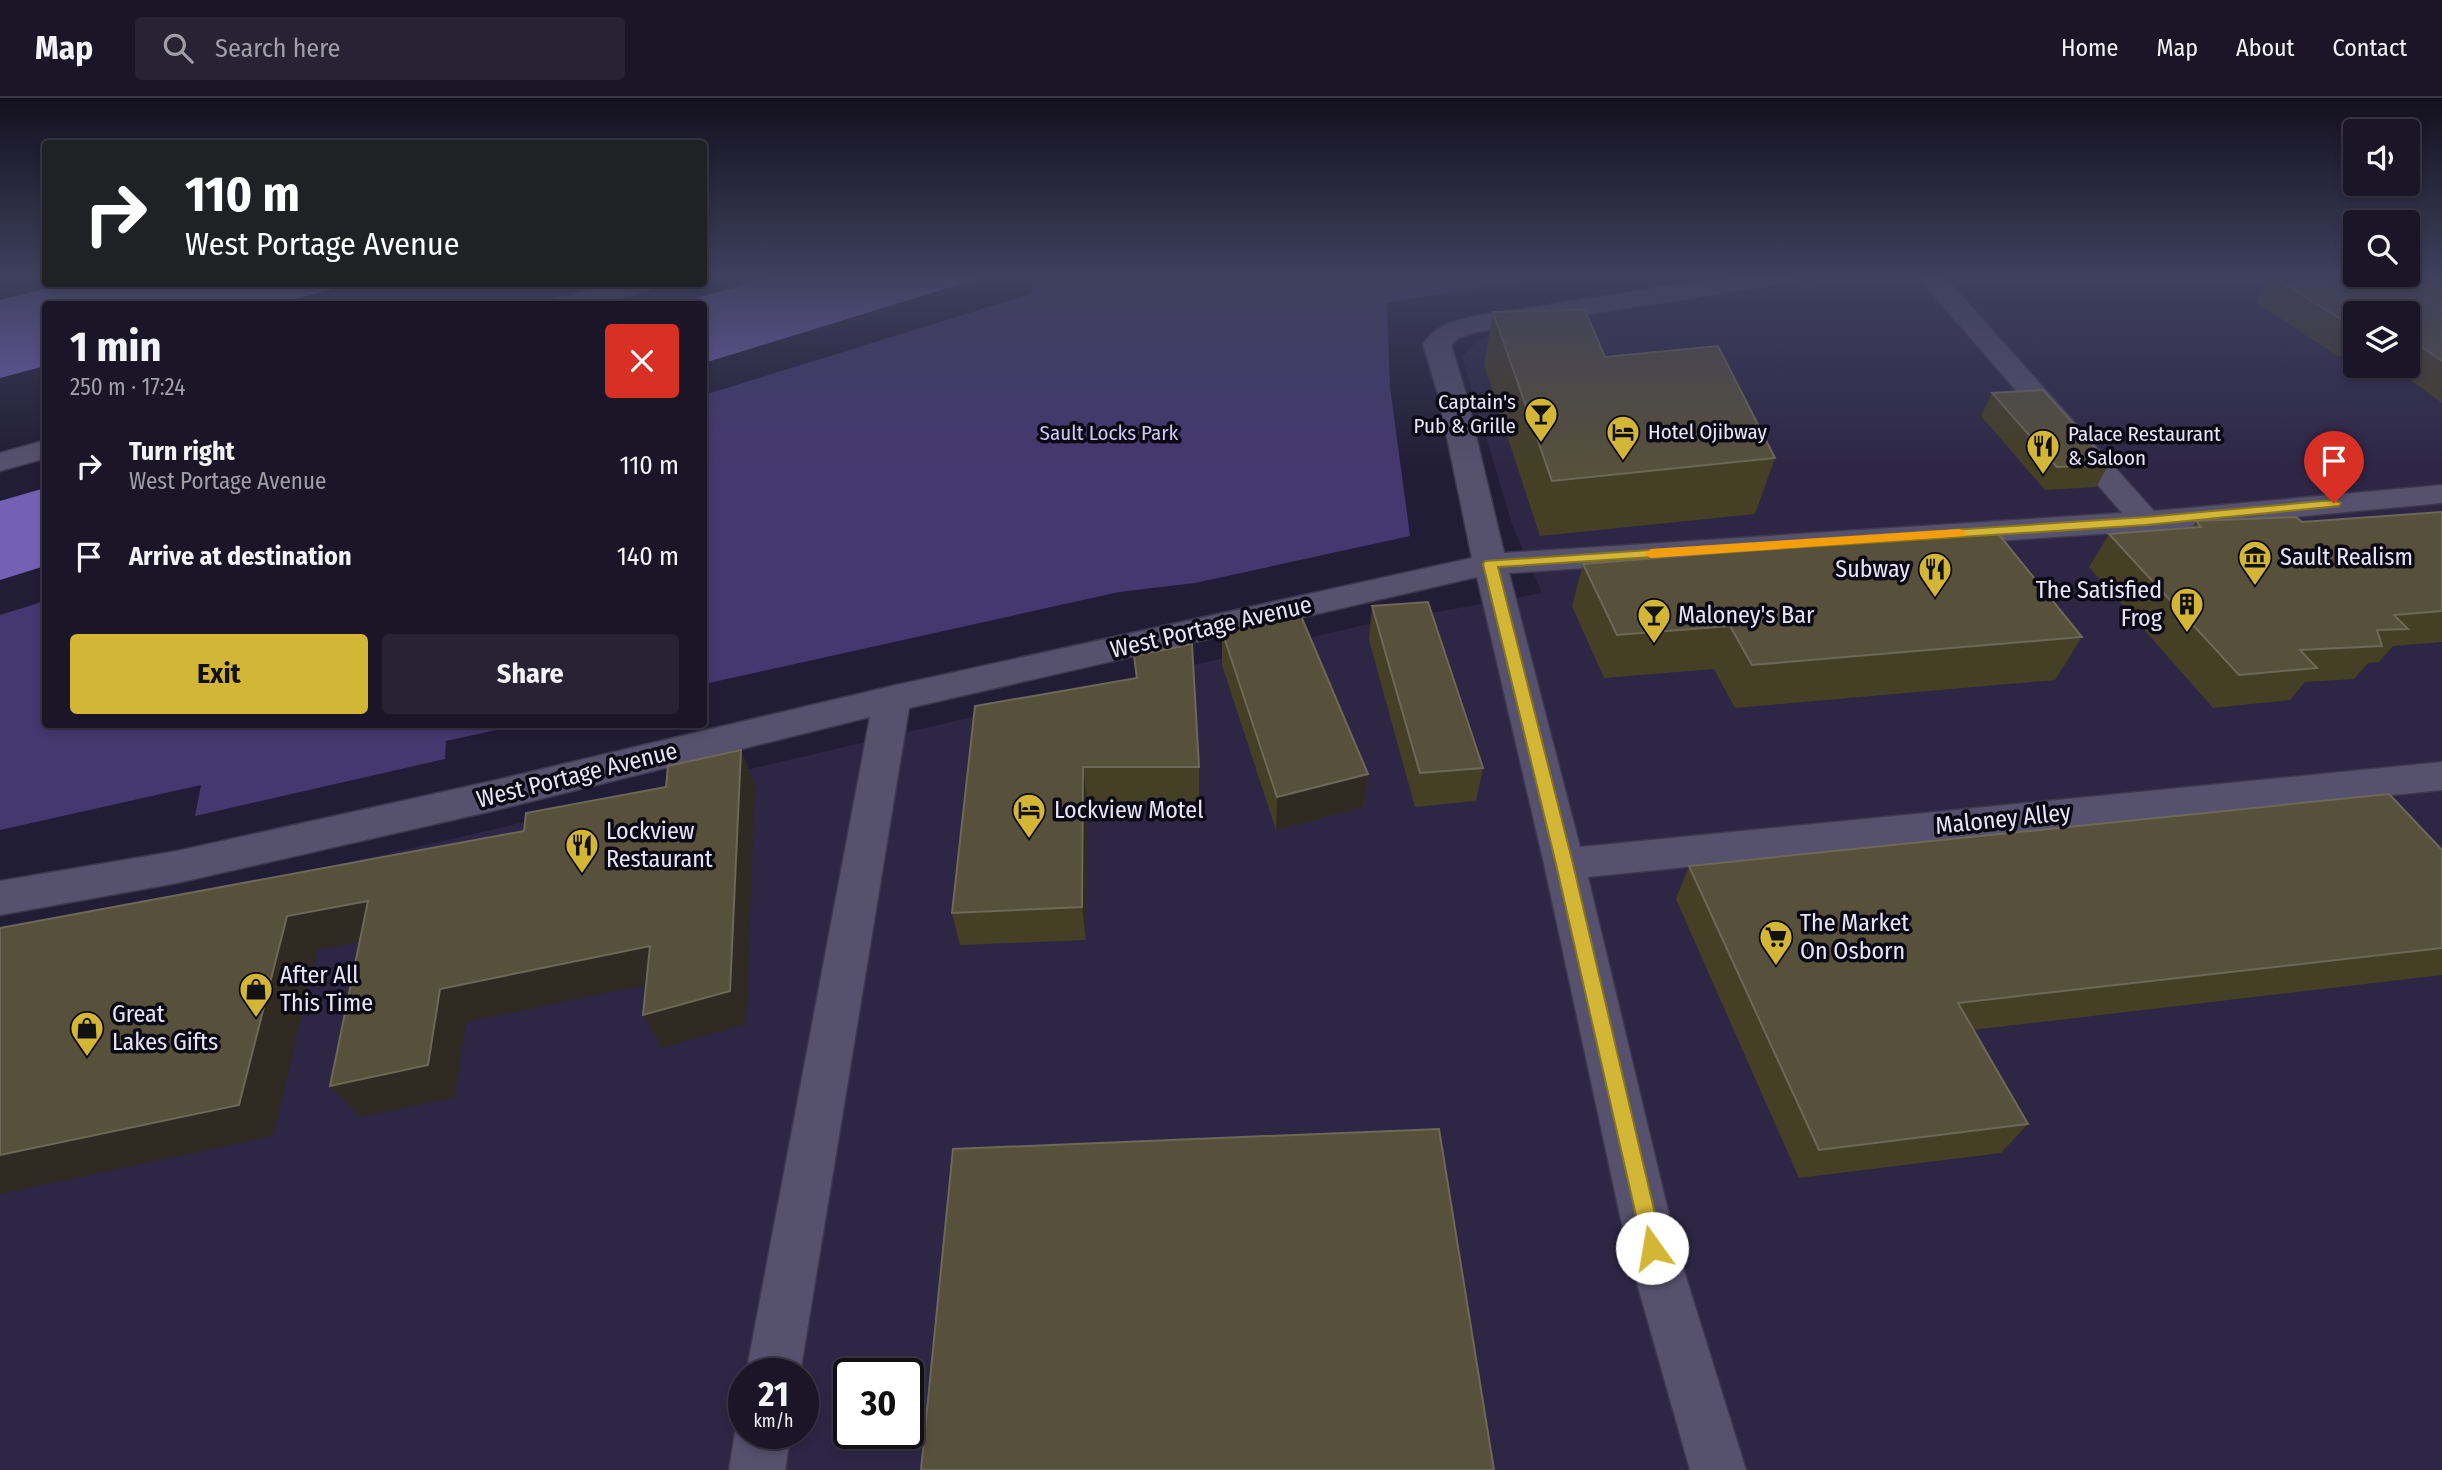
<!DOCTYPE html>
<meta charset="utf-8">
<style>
:root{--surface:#1a1628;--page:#272334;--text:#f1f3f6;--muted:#9f9fa8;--line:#383545;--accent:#d3b635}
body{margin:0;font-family:"Fira Sans Condensed",sans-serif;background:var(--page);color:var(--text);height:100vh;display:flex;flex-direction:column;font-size:26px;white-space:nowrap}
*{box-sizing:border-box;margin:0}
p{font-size:23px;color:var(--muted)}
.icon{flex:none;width:38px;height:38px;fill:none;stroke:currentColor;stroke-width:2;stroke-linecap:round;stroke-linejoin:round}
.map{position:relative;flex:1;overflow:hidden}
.sheet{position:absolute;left:42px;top:203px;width:665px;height:427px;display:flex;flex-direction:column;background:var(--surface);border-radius:7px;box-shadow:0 4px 10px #0003,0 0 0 2px var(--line)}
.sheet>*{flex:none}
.banner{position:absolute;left:42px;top:42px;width:665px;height:147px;border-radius:7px;box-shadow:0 4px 10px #0003,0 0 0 2px var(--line);background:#202124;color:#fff;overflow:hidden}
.buttons{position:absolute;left:2343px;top:21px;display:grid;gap:14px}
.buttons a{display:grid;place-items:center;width:77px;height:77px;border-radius:7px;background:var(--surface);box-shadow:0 4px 10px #0003,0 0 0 2px var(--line);font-size:35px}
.speed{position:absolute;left:728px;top:1260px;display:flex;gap:14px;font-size:35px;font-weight:700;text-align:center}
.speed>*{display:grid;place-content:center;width:91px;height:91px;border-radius:50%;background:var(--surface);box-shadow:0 4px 10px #0003,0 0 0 2px var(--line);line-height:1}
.speed small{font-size:18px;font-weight:400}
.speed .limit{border:4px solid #111;border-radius:10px;background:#fff;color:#111}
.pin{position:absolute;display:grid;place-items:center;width:60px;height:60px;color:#fff;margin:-72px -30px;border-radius:50% 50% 50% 0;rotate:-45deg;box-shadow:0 0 7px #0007}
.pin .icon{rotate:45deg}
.me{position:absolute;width:77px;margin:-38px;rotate:347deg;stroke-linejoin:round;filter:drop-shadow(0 0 5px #0008)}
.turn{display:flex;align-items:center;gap:24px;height:147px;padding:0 28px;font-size:32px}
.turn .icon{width:91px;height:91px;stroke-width:2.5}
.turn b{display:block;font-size:49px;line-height:60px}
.round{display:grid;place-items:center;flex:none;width:74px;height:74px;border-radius:7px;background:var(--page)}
.overview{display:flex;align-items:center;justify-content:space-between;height:119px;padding:0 28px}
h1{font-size:42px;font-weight:700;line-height:52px}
.cta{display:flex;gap:14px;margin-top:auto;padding:14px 28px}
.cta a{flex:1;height:80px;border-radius:7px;background:var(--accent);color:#111;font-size:28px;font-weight:700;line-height:80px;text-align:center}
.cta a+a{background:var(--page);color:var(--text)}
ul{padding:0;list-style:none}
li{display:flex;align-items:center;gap:21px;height:91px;padding:0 28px}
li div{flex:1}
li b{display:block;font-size:26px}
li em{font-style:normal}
header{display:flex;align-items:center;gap:42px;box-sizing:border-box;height:98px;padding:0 35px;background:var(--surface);border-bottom:2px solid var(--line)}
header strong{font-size:33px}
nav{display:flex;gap:38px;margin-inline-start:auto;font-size:24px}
.search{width:490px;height:63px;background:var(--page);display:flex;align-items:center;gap:18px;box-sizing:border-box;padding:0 24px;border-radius:7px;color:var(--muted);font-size:26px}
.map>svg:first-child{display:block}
.built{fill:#2d2745;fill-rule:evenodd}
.green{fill:#443870}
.water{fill:#7461b6}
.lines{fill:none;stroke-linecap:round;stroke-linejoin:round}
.minor-casing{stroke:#3c384d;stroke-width:3}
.minor{fill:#56516d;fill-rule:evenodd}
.wall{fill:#453f25}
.shaded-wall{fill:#302a22}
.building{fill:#57503b;stroke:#6d6858;stroke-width:2}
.route{fill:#d3b635;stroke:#897622;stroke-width:2}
.slow{fill:#f59e0b}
.labels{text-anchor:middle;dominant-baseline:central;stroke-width:7;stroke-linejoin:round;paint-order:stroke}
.far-poi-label{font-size:21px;fill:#e7e5f6;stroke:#0b0914;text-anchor:start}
.far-park-label{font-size:21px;fill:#cec7f5;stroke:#0b0914}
.poi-label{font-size:24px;fill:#e7e5f6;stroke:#0b0914;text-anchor:start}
.street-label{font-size:24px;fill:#e7e5f6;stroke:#0b0914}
</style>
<header>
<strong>Map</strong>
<div class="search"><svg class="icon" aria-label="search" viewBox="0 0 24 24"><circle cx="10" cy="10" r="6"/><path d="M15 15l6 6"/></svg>Search here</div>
<nav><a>Home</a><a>Map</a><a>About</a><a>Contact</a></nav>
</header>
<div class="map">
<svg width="2442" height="1372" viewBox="0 0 2442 1372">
<rect width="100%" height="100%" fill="#221d36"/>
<path class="built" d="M1852,177H2442V1372H0V842L435,745L1364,527L1542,495L1512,426L1462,259L1478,242L1521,227ZM2356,215H2408V268H2356ZM744,1276H803V1335H744ZM849,1276H908V1335H849Z"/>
<g class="green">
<polygon points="1075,177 1559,177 1387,205 1390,289 1410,438 1195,485 1119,494 704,586 704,297 1034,195 1031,191"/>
<polygon points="45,503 46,626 519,627 446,643 445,661 195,718 201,687 0,732 0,517"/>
</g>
<g class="water">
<polygon points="778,177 990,177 704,265 704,206 676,206"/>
<polygon points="65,186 353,186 275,206 46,206 45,268 0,280 0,202"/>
<polygon points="45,390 45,468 0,482 0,403"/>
</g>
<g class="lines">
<defs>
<g id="minor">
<path d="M1738,177H1799L1795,182L1786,185L1475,234L1458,240L1451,247L1466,296L1504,455L2122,415L1916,177H1943L2154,413L2442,387V405L2146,433L1509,475L1580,749L2442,664V692L1588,779L1677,1150L1746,1372H1690L1627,1150L1544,766L1477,479L909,610L800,1276H746L870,619L492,713L177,785L0,817V783L177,753L492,683L892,588L1472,460L1438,296L1423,246C1436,228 1451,224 1471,219Z"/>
<polygon points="2421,177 2442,177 2442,190 2433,187"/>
<polygon points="615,186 656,186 652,191 595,206 554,206 558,200"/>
<polygon points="46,342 46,360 0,373 0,355"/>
<polygon points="743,1315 744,1335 791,1335 785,1372 729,1372 735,1335"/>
</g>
</defs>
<use href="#minor" class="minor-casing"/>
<use href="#minor" class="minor"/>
</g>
<g class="wall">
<polygon points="2272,178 2355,184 2442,186 2442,305 2391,268 2408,268 2408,215 2356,215 2356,256 2339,259 2256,204"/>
<polygon points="1493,214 1605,259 1775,360 1755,416 1540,438 1484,267"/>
<polygon points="1992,295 2109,366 2096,389 2045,392 1981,318"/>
<polygon points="2442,414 2442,544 2393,548 2379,564 2368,565 2354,581 2305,584 2290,602 2213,610 2089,469 2109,436 2192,430 2196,423 2302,424"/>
<polygon points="1583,466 2082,539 2055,582 1735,610 1714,571 1604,580 1572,508"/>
<polygon points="1372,508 1483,670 1476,703 1415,709 1369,542"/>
<polygon points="1222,533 1368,676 1364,709 1276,732 1222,567"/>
<polygon points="1134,558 1199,669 1199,703 1087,703 1086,842 960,847 952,815 1136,581"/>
<polygon points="2442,752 2442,877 1973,932 2028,1026 2001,1055 1799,1080 1676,801 1689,768"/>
</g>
<g class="shaded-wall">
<polygon points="2356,235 2356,256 2339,259"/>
<polygon points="741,652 755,687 746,926 662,950 643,917"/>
<polygon points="1083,669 1087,703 1086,842 1082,809"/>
<polygon points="1368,676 1364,709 1276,732 1277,699"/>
<polygon points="368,803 395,837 317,852 273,1038 0,1096 0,1057 287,818"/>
<polygon points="650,848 668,882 466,924 455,999 361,1019 330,988 440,891"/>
</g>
<g class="building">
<polygon points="2277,177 2343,177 2355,184 2411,177 2426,177 2442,186 2442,263 2408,239 2408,215 2356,215 2356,231 2272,178"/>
<polygon points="1585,212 1605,259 1718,248 1775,360 1552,383 1493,214"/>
<polygon points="2043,292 2109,366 2057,369 1992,295"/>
<polygon points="2442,414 2442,513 2394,517 2408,531 2377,532 2382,548 2300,552 2317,570 2239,577 2109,436 2201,429 2196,423 2296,419 2302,424"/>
<polygon points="1996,433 2082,539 1752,567 1730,528 1617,537 1583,466"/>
<polygon points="1428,504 1483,670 1420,675 1372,508"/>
<polygon points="1298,511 1368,676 1277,699 1222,533"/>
<polygon points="1192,546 1199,669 1083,669 1082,809 952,815 975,608 1137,580 1134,558"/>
<polygon points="741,652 730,893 643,917 650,848 440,891 428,967 330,988 368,803 287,818 239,1007 0,1057 0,830 524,733 526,715 666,689 668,668"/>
<polygon points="2389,696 2442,752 2442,850 1958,905 2028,1026 1819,1052 1689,768"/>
<polygon points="1439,1031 1494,1372 921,1372 953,1051"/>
</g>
<linearGradient id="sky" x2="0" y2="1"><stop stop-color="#13101e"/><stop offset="0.48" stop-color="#3e405d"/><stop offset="1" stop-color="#3e405d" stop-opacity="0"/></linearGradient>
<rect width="2442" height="369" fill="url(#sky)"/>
<polygon class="route" points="2334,402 2341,405 2339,408 2146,427 1498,469 1573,766 1663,1150 1660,1157 1652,1160 1645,1157 1556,766 1483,466 1485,463 2146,419"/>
<polygon class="slow" points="1960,431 1965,433 1965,438 1651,460 1644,456 1651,451"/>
<defs>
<symbol id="bar-pin" viewBox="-11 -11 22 30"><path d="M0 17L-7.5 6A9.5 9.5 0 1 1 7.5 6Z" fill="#d3b635" stroke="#0b0914"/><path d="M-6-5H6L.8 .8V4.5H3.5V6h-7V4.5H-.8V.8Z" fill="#111"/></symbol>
<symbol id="hotel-pin" viewBox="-11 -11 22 30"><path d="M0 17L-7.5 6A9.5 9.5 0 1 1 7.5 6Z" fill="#d3b635" stroke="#0b0914"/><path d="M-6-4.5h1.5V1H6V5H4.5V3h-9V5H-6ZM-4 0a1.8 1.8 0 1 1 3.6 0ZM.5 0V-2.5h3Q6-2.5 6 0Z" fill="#111"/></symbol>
<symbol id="restaurant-pin" viewBox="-11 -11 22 30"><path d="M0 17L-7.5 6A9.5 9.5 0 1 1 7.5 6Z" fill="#d3b635" stroke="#0b0914"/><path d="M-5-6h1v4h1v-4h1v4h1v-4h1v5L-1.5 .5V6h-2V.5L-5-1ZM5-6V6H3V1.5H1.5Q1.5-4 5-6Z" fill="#111"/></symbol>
<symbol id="museum-pin" viewBox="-11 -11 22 30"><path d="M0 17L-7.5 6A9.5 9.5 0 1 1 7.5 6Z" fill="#d3b635" stroke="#0b0914"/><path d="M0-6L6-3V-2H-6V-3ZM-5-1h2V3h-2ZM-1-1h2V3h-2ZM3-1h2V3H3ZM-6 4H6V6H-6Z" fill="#111"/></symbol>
<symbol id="building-pin" viewBox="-11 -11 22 30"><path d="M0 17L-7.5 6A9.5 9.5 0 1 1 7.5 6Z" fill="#d3b635" stroke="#0b0914"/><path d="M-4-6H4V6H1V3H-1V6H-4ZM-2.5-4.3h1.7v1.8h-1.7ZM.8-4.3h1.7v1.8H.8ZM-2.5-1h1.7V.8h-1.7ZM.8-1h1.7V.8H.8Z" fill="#111"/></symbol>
<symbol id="supermarket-pin" viewBox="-11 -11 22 30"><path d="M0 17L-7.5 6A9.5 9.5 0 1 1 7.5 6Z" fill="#d3b635" stroke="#0b0914"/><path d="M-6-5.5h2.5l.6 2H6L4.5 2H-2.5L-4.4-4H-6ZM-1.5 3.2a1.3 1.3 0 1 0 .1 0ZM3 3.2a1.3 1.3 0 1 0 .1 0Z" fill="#111"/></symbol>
<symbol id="shop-pin" viewBox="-11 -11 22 30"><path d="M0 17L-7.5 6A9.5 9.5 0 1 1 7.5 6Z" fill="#d3b635" stroke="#0b0914"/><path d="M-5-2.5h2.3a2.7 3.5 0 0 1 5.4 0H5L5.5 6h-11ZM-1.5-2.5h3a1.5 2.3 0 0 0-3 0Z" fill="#111"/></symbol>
</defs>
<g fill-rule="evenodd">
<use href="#bar-pin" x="1522" y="297" width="38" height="52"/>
<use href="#hotel-pin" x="1604" y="315" width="38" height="52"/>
<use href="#restaurant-pin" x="2024" y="329" width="38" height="52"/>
<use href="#museum-pin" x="2236" y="440" width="38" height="52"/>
<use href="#restaurant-pin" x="1916" y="452" width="38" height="52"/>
<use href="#building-pin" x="2168" y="487" width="38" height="52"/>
<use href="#bar-pin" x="1635" y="498" width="38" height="52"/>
<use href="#hotel-pin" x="1010" y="693" width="38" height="52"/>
<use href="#restaurant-pin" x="563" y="728" width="38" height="52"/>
<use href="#supermarket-pin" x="1757" y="820" width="38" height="52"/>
<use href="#shop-pin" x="237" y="872" width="38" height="52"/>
<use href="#shop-pin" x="68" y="911" width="38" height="52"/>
</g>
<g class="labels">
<g class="far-poi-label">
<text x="1516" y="304" text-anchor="end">Captain's<tspan x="1516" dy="24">Pub &amp; Grille</tspan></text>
<text x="1648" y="334">Hotel Ojibway</text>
<text x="2068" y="336">Palace Restaurant<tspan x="2068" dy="24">&amp; Saloon</tspan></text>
</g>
<g class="far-park-label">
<text x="1109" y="335">Sault Locks Park</text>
</g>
<g class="poi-label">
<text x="2280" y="459">Sault Realism</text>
<text x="1910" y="471" text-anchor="end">Subway</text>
<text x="2162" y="492" text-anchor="end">The Satisfied<tspan x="2162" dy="28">Frog</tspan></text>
<text x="1678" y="517">Maloney's Bar</text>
<text x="1054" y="712">Lockview Motel</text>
<text x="606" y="733">Lockview<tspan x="606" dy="28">Restaurant</tspan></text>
<text x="1800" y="825">The Market<tspan x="1800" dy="28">On Osborn</tspan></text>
<text x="280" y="877">After All<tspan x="280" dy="28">This Time</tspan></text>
<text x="112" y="916">Great<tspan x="112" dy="28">Lakes Gifts</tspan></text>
</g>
<g class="street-label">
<text transform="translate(1211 529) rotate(-13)">West Portage Avenue</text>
<text transform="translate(577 677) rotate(-14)">West Portage Avenue</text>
<text transform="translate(2003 721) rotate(-6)">Maloney Alley</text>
</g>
</g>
</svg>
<div class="buttons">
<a><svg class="icon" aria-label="sound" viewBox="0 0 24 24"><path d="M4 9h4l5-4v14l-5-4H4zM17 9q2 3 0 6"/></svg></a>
<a><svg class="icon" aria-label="search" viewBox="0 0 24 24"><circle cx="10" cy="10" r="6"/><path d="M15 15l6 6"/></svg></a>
<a><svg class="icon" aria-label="layers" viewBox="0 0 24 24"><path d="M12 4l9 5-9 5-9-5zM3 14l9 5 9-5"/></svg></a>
</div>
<div class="speed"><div>21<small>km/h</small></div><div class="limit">30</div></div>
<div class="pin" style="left:2334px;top:405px;background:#d93025"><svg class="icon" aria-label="arrive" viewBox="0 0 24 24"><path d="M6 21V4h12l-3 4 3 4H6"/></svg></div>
<svg class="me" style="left:1652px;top:1150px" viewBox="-20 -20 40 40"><circle r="19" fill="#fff"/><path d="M0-13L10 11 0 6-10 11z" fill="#d3b635"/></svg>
<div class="banner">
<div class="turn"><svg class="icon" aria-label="right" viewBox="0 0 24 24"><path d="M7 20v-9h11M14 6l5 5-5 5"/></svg><div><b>110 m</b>West Portage Avenue</div></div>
</div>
<section class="sheet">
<div class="overview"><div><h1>1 min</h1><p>250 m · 17:24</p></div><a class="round" style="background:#d93025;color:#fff"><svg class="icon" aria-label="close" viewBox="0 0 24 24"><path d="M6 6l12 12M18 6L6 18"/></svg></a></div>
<ul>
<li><svg class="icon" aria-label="right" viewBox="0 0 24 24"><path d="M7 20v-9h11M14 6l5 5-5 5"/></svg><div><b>Turn right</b><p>West Portage Avenue</p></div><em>110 m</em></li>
<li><svg class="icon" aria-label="arrive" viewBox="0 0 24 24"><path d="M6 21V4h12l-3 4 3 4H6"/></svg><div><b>Arrive at destination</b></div><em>140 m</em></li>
</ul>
<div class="cta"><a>Exit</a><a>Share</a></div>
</section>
</div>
